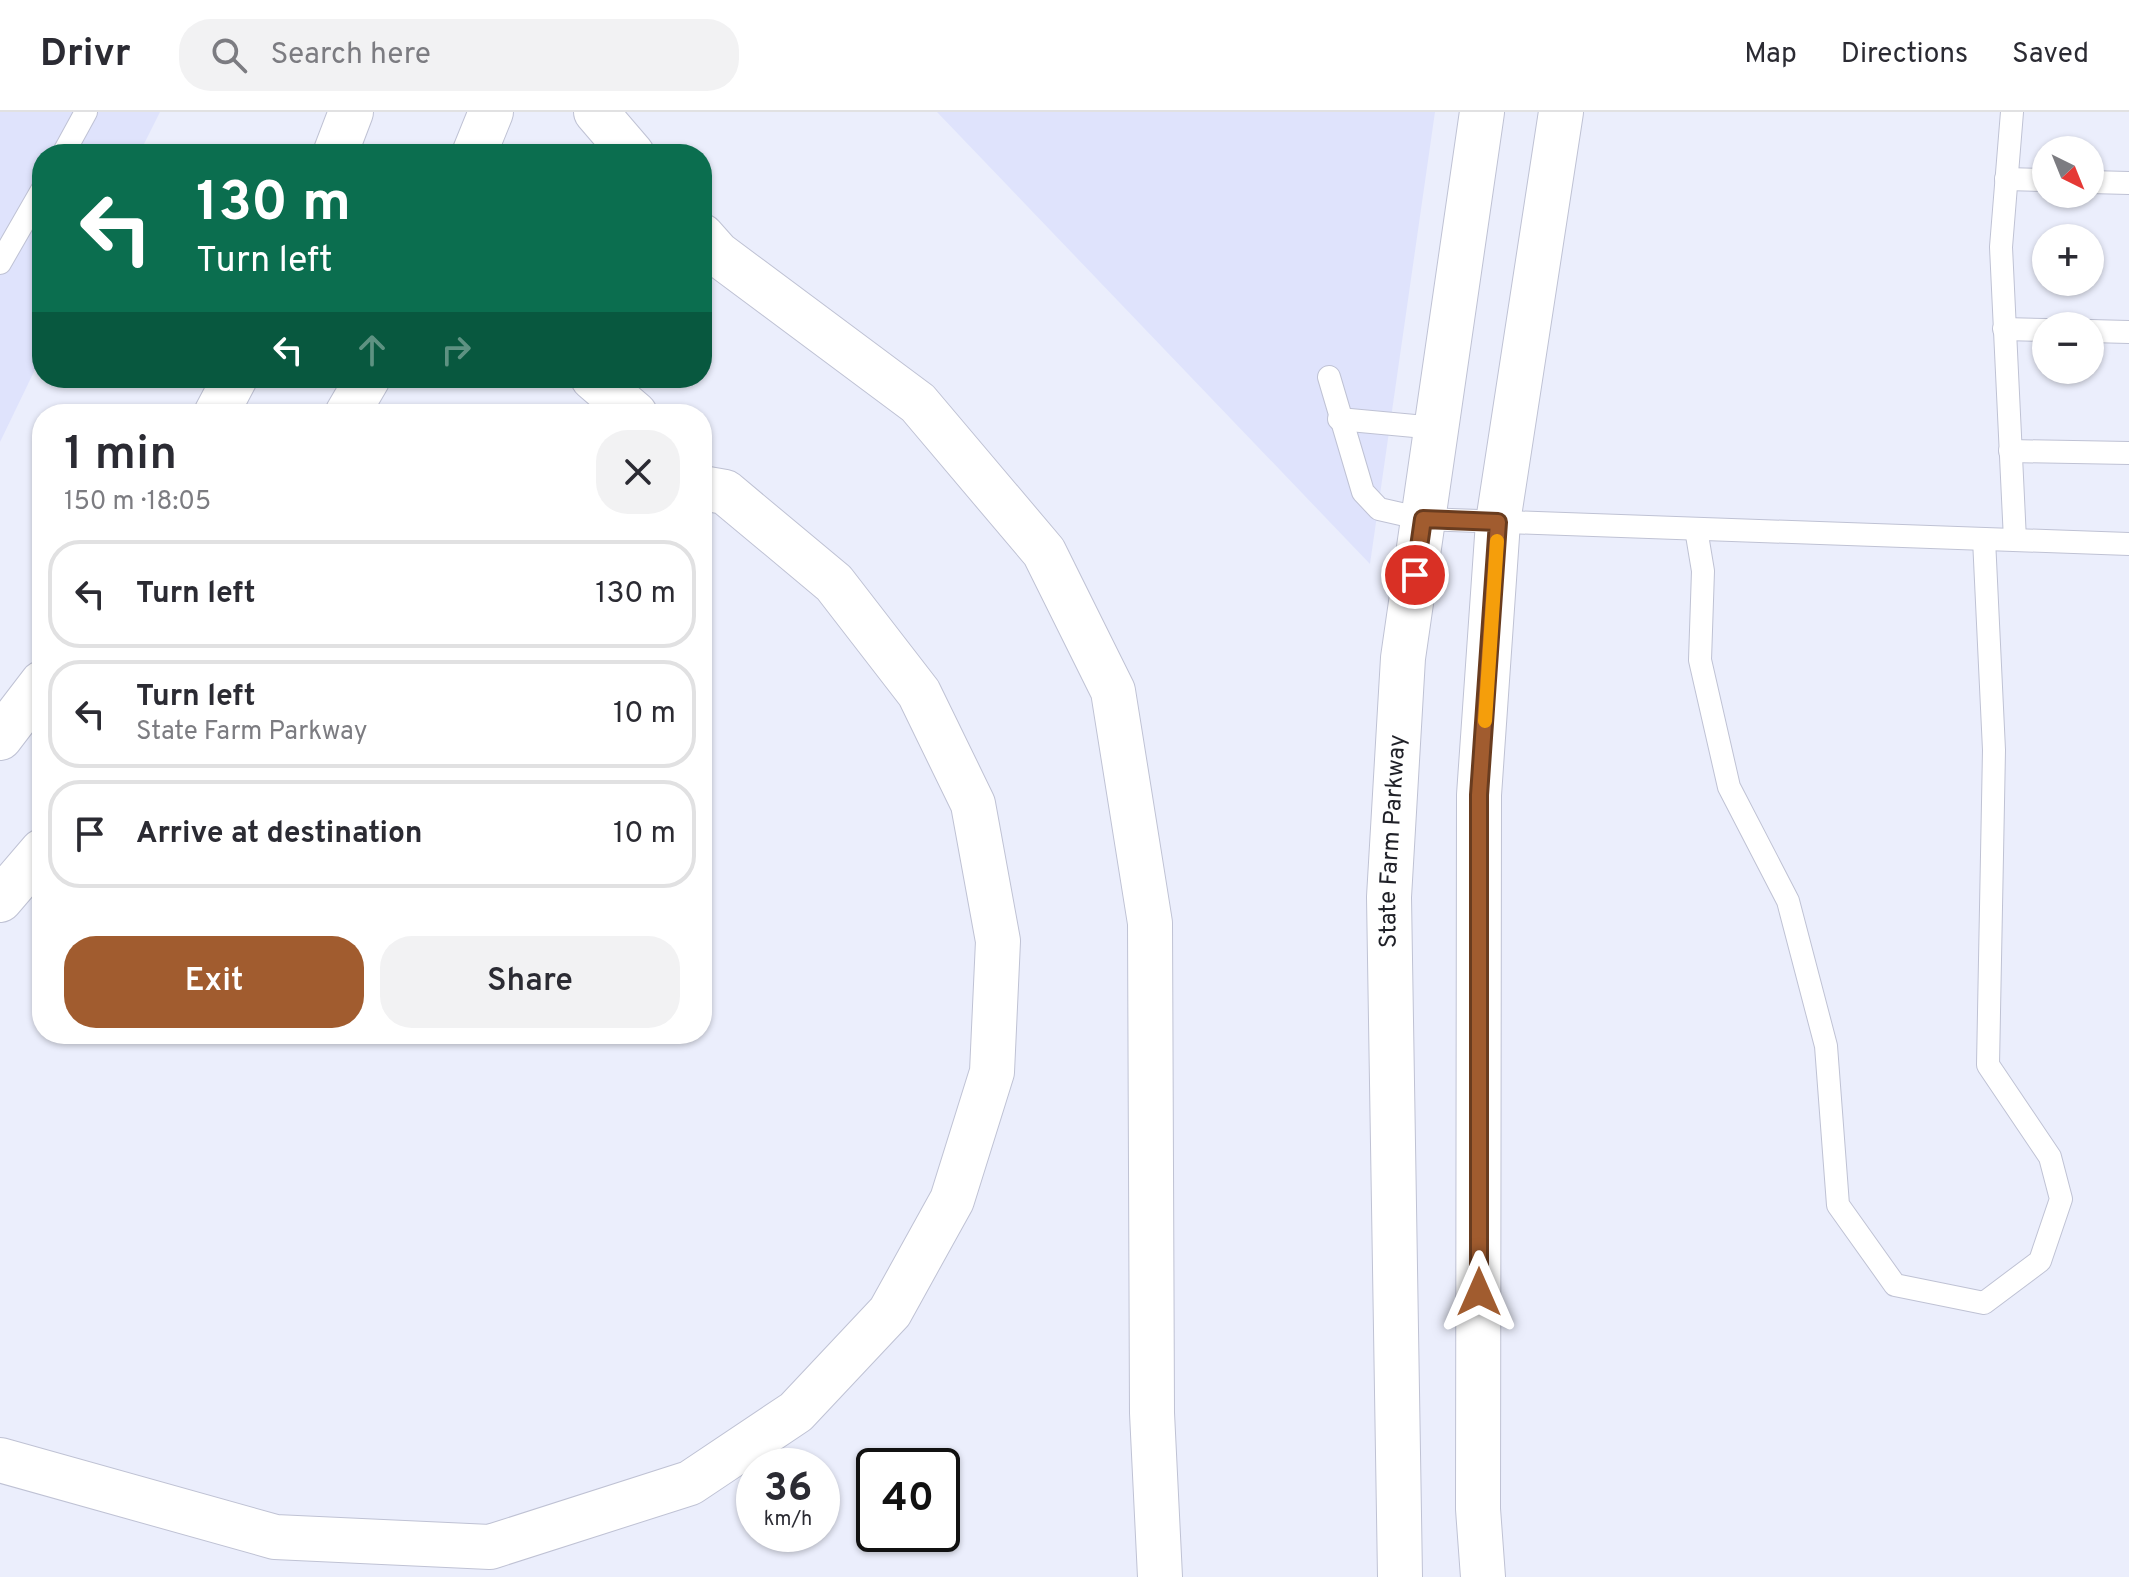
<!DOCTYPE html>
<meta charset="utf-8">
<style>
:root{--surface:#fff;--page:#f2f2f3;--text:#2b2b33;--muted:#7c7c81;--line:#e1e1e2;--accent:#a15c2f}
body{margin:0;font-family:Overpass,sans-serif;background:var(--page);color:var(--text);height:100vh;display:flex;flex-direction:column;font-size:30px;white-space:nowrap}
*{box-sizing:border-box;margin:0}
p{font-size:26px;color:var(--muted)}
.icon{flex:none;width:44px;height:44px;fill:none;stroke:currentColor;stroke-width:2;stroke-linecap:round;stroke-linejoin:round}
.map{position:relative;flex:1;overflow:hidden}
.side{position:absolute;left:32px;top:292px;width:680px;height:640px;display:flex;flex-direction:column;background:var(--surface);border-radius:32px;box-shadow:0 2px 6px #0004}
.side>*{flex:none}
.guide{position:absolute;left:32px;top:32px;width:680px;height:244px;border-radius:32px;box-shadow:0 2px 6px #0004;background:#0b6e4f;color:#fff;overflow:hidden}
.needle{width:52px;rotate:137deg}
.tools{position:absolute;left:2032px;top:24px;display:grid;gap:16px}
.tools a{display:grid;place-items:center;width:72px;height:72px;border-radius:50%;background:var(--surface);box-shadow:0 2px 6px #0004;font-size:40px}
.speed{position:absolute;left:736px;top:1336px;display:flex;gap:16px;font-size:40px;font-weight:700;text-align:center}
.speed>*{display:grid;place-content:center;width:104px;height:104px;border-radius:50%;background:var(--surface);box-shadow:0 2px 6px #0004;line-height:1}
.speed small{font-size:20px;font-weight:400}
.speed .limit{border:4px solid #111;border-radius:12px;background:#fff;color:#111}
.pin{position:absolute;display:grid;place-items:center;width:68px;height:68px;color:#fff;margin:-34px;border:4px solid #fff;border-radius:50%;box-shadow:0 2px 8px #0007}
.me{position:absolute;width:88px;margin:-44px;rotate:0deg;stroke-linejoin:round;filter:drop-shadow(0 0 6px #0008)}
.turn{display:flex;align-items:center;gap:28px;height:168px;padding:0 32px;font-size:36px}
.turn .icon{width:104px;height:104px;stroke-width:2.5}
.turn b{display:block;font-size:56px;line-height:68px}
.lanes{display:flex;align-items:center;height:76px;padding:0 32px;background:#0003;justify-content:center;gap:40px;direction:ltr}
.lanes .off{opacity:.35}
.round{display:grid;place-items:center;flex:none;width:84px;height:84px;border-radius:32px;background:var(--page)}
.summary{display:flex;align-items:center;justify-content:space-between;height:136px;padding:0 32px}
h1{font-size:48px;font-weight:600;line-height:60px}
.cta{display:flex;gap:16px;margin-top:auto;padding:16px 32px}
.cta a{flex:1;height:92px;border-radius:32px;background:var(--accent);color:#fff;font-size:32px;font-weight:600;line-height:92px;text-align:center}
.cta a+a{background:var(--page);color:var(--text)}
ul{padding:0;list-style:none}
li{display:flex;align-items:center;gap:24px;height:108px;margin:0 16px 12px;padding:0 16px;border:4px solid var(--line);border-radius:32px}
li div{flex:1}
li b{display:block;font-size:30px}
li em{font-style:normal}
header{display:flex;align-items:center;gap:48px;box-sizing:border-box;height:112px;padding:0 40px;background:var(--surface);border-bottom:2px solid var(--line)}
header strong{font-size:38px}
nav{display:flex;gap:44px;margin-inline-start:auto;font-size:28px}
.search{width:560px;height:72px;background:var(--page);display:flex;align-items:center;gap:20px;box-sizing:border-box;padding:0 28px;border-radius:32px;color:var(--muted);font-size:30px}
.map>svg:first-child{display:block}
.built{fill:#dfe3fc}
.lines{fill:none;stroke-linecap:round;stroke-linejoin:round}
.service-casing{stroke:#bfc2d4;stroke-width:24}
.tertiary-casing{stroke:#bfc2d4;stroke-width:46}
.secondary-casing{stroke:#bfc2d4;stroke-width:46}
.motorway-casing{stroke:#bfc2d4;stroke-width:46}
.service{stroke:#fff;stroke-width:22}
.tertiary{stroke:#fff;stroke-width:44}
.secondary{stroke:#fff;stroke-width:44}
.motorway{stroke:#fff;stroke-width:44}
.route-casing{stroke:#693c1f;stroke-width:20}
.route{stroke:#a15c2f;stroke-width:14}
.slow{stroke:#f59e0b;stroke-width:14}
.labels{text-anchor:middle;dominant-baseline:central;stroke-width:8;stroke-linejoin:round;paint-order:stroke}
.street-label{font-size:24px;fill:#1f2027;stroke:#fcfcfc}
</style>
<header>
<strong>Drivr</strong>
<div class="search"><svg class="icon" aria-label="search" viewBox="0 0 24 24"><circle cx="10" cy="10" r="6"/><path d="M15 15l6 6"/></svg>Search here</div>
<nav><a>Map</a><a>Directions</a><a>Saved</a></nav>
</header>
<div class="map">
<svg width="2129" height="1465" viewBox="0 0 2129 1465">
<rect width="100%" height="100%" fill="#ebeefc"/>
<g class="built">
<polygon points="0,0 160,0 139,42 42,42 42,243 0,330"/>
<polygon points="937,0 1435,0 1370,452"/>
</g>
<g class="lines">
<defs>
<g id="service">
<polyline points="2012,0 2001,135 2015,428"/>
<polyline points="63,42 86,0"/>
<polyline points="2006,67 2046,68"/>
<polyline points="2090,70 2129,71"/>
<polyline points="0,151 42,78"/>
<polyline points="2004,217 2046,218"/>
<polyline points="2090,219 2129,220"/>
<polyline points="1329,265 1363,380 1379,397 1423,407 2129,432"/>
<polyline points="1339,307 1436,316"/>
<polyline points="2010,339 2129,341"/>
<polyline points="1696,417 1703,459 1700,548 1729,675 1788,789 1826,934 1838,1093 1895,1173 1984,1191 2040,1149 2061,1087 2050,1045 1988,953 1994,638 1984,427"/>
</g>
<g id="tertiary">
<path id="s1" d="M1400,1465L1389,785L1403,546L1482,0"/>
<polyline points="1483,1465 1478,1397 1479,683 1498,410 1561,0"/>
</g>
<g id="secondary">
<polyline points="335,42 351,0"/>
<polyline points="474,42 491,0"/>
<polyline points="216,302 235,266"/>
<polyline points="347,302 368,266"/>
<polyline points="0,626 42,571"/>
<polyline points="0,788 42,739"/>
</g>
<g id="motorway">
<polyline points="596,0 632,42"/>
<polyline points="702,124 718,142 918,291 1044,440 1113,579 1150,811 1152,1301 1160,1465"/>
<polyline points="593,266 635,302"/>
<polyline points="0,1348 275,1425 490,1435 690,1371 796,1300 890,1200 952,1088 992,960 998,829 973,692 919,581 834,471 725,380 702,376"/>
</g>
</defs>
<use href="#service" class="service-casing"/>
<use href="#tertiary" class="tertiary-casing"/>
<use href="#secondary" class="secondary-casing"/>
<use href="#motorway" class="motorway-casing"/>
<use href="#service" class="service"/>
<use href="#tertiary" class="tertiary"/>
<use href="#secondary" class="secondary"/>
<use href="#motorway" class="motorway"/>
</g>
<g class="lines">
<defs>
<polyline id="route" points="1415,463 1423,407 1498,410 1479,683 1479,1180"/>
</defs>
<use href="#route" class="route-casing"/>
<use href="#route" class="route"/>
<polyline class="slow" points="1485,609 1497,429"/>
</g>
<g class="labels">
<g class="street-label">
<text stroke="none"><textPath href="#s1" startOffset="736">State Farm Parkway</textPath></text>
</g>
</g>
</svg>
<div class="tools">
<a><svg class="needle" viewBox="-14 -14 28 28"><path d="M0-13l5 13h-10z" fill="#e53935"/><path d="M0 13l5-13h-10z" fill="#7c7c81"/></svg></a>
<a>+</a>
<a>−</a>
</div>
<div class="speed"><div>36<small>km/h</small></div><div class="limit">40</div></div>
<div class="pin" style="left:1415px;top:463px;background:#d93025"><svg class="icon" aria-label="arrive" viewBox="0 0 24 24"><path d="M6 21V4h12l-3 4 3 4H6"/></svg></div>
<svg class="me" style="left:1479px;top:1180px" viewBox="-20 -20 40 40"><path d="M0-17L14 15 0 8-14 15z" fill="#a15c2f" stroke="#fff" stroke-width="4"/></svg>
<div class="guide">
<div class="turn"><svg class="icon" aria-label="left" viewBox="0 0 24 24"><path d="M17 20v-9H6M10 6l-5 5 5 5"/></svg><div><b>130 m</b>Turn left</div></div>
<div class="lanes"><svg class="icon" aria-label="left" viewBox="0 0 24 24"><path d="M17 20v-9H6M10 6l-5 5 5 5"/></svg><svg class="icon off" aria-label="ahead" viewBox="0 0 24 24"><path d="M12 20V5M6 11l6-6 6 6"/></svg><svg class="icon off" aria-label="right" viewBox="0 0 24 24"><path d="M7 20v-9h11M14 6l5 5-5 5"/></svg></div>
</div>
<section class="side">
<div class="summary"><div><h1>1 min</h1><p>150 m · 18:05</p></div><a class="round"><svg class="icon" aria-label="close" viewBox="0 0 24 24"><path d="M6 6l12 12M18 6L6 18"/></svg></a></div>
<ul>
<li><svg class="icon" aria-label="left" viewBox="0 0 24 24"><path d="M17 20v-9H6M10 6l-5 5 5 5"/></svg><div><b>Turn left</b></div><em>130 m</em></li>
<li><svg class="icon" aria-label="left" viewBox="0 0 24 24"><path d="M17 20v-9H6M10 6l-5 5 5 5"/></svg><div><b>Turn left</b><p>State Farm Parkway</p></div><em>10 m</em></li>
<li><svg class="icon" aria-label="arrive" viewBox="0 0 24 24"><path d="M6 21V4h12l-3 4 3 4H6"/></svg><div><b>Arrive at destination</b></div><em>10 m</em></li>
</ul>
<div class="cta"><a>Exit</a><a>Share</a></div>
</section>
</div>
